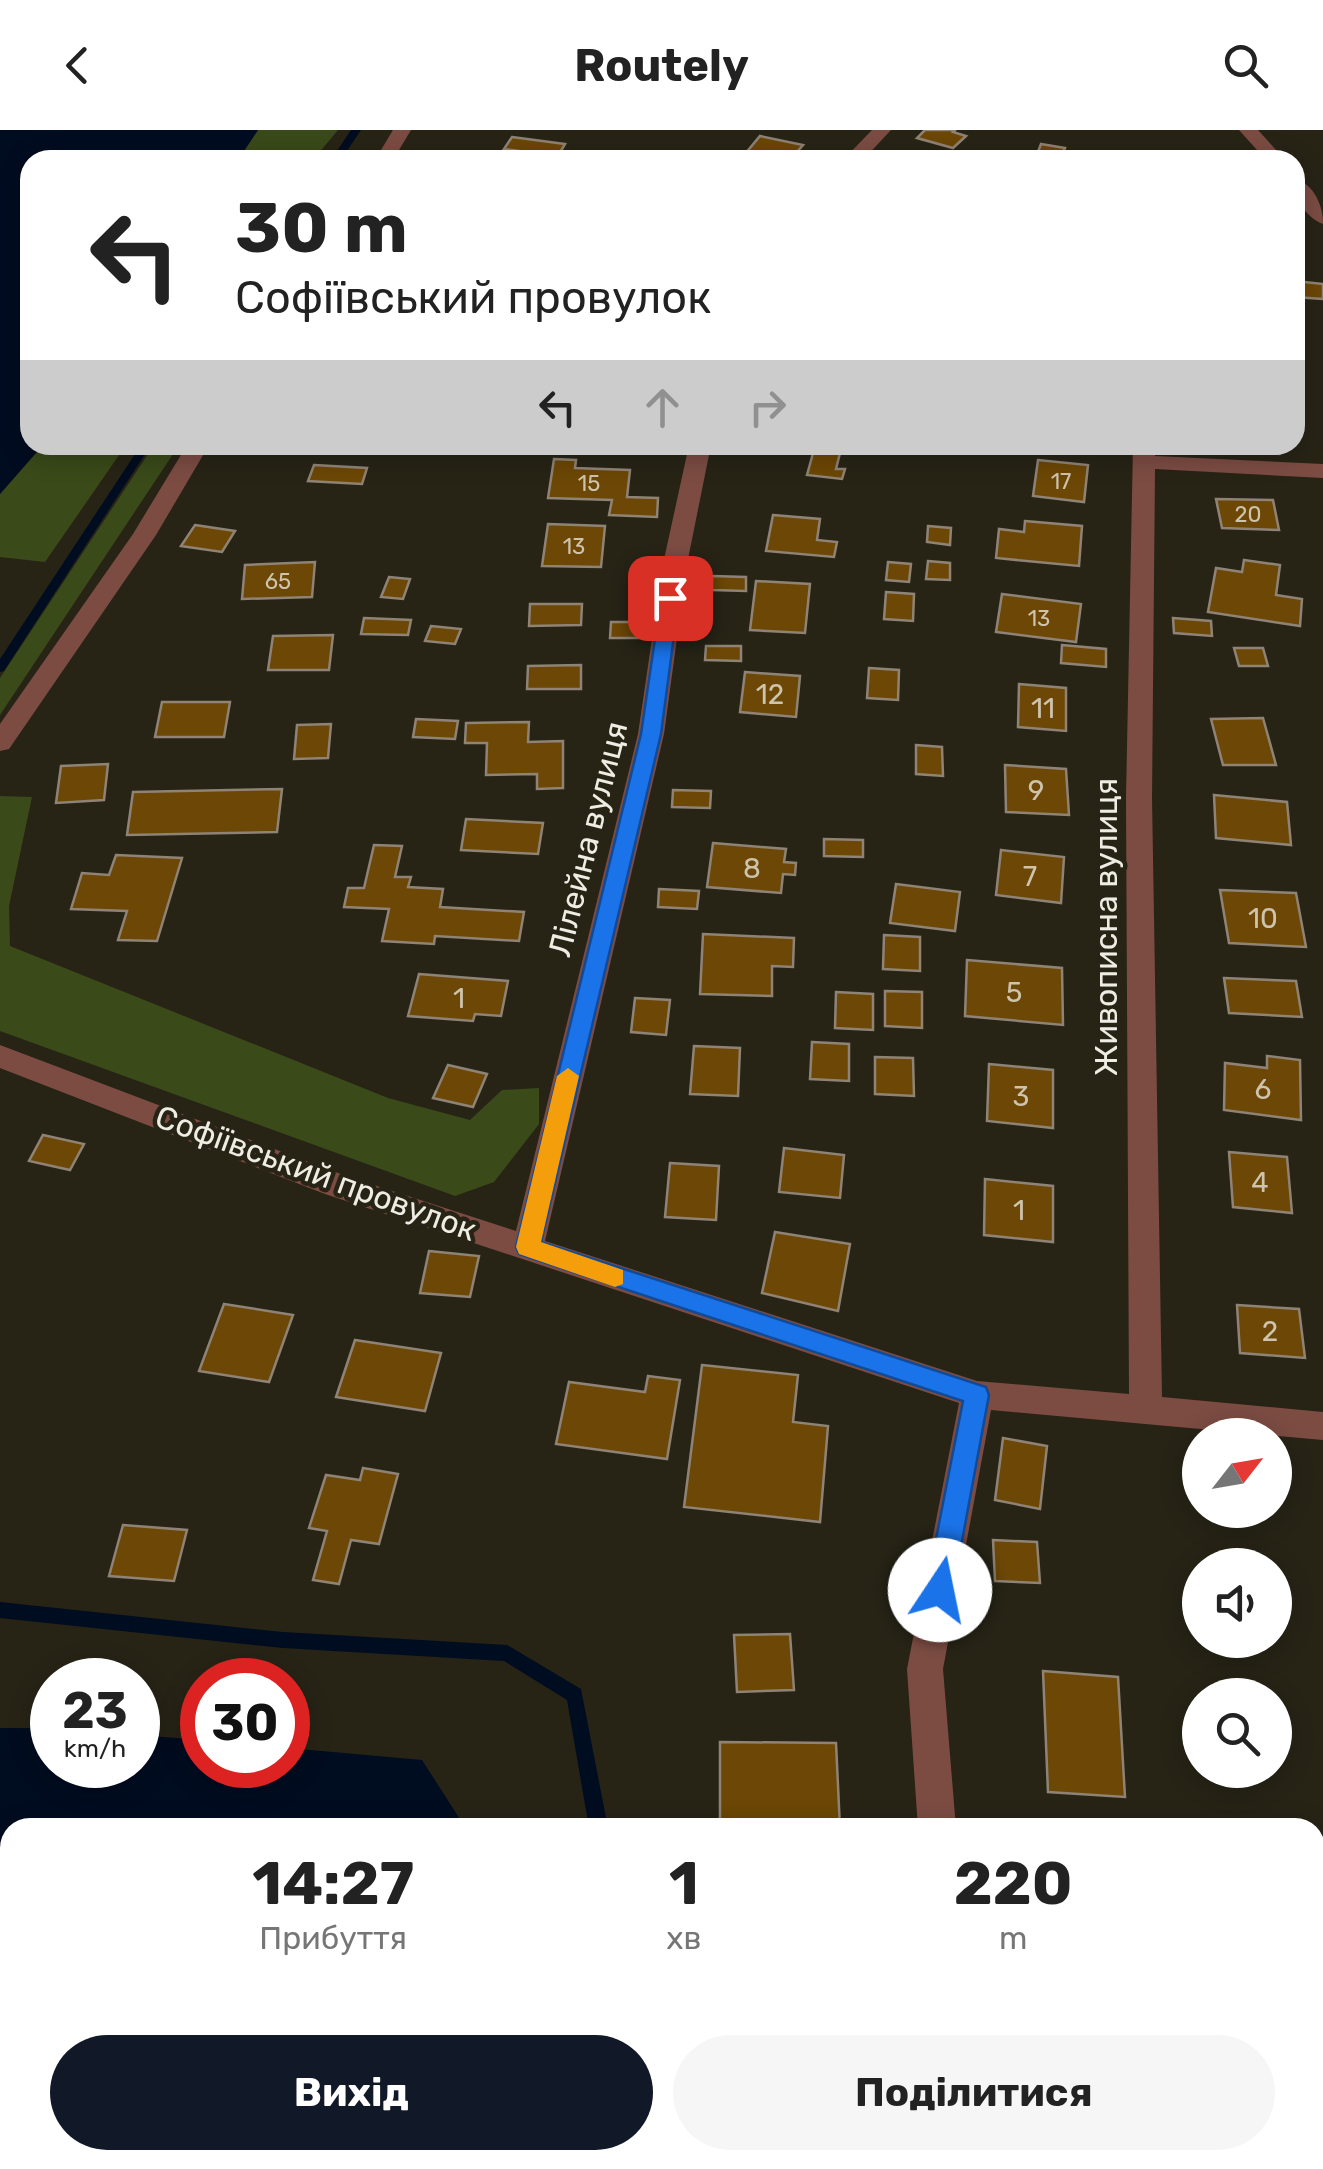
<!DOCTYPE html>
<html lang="uk">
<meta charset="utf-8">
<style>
:root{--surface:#fff;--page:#f6f6f6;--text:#222;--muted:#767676;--accent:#111827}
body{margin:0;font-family:Rubik,sans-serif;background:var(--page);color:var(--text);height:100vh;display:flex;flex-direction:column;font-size:38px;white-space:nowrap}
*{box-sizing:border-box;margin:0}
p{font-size:32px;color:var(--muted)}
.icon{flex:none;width:55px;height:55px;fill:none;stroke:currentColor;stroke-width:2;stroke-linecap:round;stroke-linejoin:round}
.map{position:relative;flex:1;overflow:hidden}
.side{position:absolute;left:0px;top:1688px;width:1325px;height:352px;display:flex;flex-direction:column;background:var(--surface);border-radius:30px 30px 0 0;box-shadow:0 5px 25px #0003}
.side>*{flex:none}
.banner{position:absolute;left:20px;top:20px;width:1285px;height:305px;border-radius:30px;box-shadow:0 5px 25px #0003;background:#fff;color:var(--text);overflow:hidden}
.needle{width:65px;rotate:59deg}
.tools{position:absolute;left:1182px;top:1288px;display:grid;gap:20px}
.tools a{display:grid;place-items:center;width:110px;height:110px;border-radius:50%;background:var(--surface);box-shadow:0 5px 25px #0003;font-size:50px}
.speed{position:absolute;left:30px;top:1528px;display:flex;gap:20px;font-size:50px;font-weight:700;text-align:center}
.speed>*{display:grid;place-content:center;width:130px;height:130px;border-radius:50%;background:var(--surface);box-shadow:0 5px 25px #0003;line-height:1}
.speed small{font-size:25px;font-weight:400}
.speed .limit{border:15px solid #d22;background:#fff;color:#111}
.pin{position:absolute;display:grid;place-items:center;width:85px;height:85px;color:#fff;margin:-42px;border-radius:20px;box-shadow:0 5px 15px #0006}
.me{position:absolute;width:110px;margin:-55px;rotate:11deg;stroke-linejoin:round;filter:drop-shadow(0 0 8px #0008)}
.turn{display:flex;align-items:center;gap:35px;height:210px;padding:0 50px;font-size:45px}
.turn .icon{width:130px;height:130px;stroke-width:2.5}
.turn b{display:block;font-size:70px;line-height:85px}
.lanes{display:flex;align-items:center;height:95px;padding:0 50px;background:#0003;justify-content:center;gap:50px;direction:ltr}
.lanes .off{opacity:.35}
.eta{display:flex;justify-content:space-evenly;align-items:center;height:170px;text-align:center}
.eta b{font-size:60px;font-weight:700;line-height:70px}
.action{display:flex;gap:20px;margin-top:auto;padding:20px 50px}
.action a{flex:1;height:115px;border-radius:60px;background:var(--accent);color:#fff;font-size:40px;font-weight:700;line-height:115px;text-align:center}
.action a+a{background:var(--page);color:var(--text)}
header{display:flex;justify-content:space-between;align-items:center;height:130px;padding:0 50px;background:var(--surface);font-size:45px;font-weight:700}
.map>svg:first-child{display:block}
.green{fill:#3a4a19}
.water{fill:#000c20}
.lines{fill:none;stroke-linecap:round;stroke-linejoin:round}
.stream{fill:#000c20;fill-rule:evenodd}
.building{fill:#6c4705;stroke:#8e8375;stroke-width:2.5}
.minor{fill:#7c4c43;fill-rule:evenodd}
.route{fill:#1a73e8;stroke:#114b97;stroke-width:2.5}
.slow{fill:#f59e0b}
.labels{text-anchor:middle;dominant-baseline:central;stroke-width:9;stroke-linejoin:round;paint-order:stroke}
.far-number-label{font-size:22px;fill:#cec3ac}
.number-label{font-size:28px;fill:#cec3ac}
.street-label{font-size:32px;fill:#eeece3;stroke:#272416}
</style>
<header><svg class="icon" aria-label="back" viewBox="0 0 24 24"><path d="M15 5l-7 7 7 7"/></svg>Routely<svg class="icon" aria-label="search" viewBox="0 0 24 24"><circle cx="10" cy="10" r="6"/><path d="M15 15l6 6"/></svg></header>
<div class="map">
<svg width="1323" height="2039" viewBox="0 0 1323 2039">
<rect width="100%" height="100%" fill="#272416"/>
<g class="green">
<polygon points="258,0 338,0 313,30 238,30"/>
<polygon points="43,315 126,315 45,432 0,427 0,364"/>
<polygon points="154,315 179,315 0,585 0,548"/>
<polygon points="0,666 32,667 9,776 10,816 388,968 470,990 502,960 539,958 539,994 494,1052 455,1066 0,901"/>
</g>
<g class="water">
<polygon points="0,0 258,0 238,30 30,30 30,315 43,315 0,364"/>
<polygon points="0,1598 52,1598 52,1635 138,1635 138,1605 202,1610 202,1635 288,1635 288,1618 422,1630 465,1697 10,1698 10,2030 488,2030 487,2039 0,2039"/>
</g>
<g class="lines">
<g class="stream">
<polygon points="351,0 361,0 341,30 331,30"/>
<polygon points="141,315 151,315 4,541 0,542 0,529"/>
<polygon points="0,1472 283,1502 507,1515 581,1559 608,1698 589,1698 567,1570 504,1531 283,1518 0,1488"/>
<rect x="603" y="2030" width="20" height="9"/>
</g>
</g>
<g class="building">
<polygon points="925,0 955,0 953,2 966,6 953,18 917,8"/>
<polygon points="760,6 803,15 790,30 740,30"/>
<polygon points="512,7 565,14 558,26 504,19"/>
<polygon points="1041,14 1065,18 1060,30 1035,30"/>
<polygon points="1295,151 1323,154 1323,169 1295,167"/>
<polygon points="1223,315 1279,315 1279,324 1223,319"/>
<polygon points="815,316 841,319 836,339 845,339 842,349 807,345"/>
<polygon points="554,329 576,330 575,338 630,340 627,367 658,368 657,387 609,385 612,370 548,368"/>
<polygon points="1038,330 1088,335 1084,372 1033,366"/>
<polygon points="314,335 367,338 362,354 308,351"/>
<polygon points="1216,369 1273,370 1279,400 1222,398"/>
<polygon points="773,385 820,389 817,410 837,412 834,427 766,421"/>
<polygon points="1025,391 1082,396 1079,436 996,428 999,399 1024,402"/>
<polygon points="548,394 605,396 601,437 542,436"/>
<polygon points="195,395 235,401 222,422 181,416"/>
<polygon points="928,396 951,398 950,415 927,412"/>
<polygon points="1244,430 1280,435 1276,465 1302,469 1300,496 1208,482 1216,438 1242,442"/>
<polygon points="928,431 950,433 950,450 926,449"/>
<polygon points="315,432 312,467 242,469 245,435"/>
<polygon points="888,432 911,434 909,452 886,450"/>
<polygon points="712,446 746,447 746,461 712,460"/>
<polygon points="389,447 410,449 403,469 381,467"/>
<polygon points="756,451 810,454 805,503 750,500"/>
<polygon points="886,462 914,464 913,491 884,489"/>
<polygon points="1002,464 1081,474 1076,512 996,502"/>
<polygon points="530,474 582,474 581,495 529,496"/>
<polygon points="364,488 411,490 408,505 361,504"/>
<polygon points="1173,488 1211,491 1212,506 1174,503"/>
<polygon points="611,492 645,492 645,508 610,508"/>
<polygon points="431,496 461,499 455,514 425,511"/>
<polygon points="333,505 329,540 268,540 273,506"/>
<polygon points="1062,515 1106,519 1106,537 1061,533"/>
<polygon points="706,516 741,516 741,531 705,530"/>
<polygon points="1234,518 1263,518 1268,536 1239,536"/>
<polygon points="581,535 581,559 527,559 528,536"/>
<polygon points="869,538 899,540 898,570 867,568"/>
<polygon points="745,542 800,546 796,587 740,582"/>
<polygon points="1019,554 1066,558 1066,601 1018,597"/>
<polygon points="162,572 230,572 224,607 155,607"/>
<polygon points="1263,588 1276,635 1223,635 1211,589"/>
<polygon points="416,589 458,591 455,609 413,607"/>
<polygon points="529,592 528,612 563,611 563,658 537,659 537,644 486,645 487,613 465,613 466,593"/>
<polygon points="331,594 328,628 294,629 297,595"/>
<polygon points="916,615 942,617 943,646 916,644"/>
<polygon points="108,634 104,670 56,673 61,636"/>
<polygon points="1005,635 1066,639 1069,685 1006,682"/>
<polygon points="282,659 277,702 127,705 133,662"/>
<polygon points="673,660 711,661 710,678 672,677"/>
<polygon points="1214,665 1287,672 1291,715 1216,708"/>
<polygon points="466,689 543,693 538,724 461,720"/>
<polygon points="824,709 863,710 863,727 824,726"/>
<polygon points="713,713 786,719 784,732 796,733 795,745 783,744 781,763 707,757"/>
<polygon points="374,715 402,716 395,747 411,747 408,757 443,759 440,777 524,782 519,811 435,806 434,814 382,811 389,779 344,777 348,758 364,758"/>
<polygon points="1001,720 1064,727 1061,773 996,765"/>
<polygon points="116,725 182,728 157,811 118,810 127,781 71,779 82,743 109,745"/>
<polygon points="896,754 960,762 955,801 890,793"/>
<polygon points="659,759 699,761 697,779 658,777"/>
<polygon points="1220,760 1296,763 1306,817 1229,813"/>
<polygon points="703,804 794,808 793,837 772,836 772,866 700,864"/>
<polygon points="884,805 920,807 920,841 883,839"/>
<polygon points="967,830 1062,838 1063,895 965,886"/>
<polygon points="419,844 508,851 501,886 475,884 473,891 408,886"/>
<polygon points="1224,848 1296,851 1302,887 1229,883"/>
<polygon points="885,861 922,862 922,898 885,896"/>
<polygon points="836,862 873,864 873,900 835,898"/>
<polygon points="635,868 670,870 666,905 631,902"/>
<polygon points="812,912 849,914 849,951 810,949"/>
<polygon points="694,916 740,918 738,966 690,964"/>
<polygon points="1267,926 1300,930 1301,990 1224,980 1225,933 1267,938"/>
<polygon points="875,927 913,928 914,966 875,964"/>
<polygon points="989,934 1053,940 1053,998 987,991"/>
<polygon points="448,935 487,944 473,977 433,968"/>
<polygon points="43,1005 84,1014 70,1040 29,1031"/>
<polygon points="784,1018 844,1025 840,1068 779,1062"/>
<polygon points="1229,1022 1287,1027 1292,1083 1233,1077"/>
<polygon points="670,1033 719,1036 716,1090 665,1087"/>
<polygon points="985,1049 1053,1056 1053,1112 984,1105"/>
<polygon points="775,1102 850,1114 838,1181 762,1163"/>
<polygon points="429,1121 479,1126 470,1167 420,1163"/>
<polygon points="224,1174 293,1185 269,1252 199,1241"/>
<polygon points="1237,1175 1299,1179 1305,1228 1240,1223"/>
<polygon points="355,1210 441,1223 425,1281 336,1267"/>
<polygon points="702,1235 798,1245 793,1292 828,1296 820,1392 684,1377"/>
<polygon points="648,1246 680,1250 667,1329 556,1314 569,1252 645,1262"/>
<polygon points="1003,1308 1047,1316 1040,1379 995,1370"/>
<polygon points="363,1338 398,1344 379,1414 351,1410 339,1454 313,1450 327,1401 309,1398 326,1345 360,1350"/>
<polygon points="123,1395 187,1400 174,1451 109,1446"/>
<polygon points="993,1410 1037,1412 1040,1453 995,1451"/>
<polygon points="790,1504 794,1560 737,1562 734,1505"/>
<polygon points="1043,1541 1118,1547 1125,1667 1048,1662"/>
<polygon points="720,1612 836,1613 840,1698 720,1698"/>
<polygon points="1315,1743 1323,1777 1323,1839 1315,1839"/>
<polygon points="1315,1921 1323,1922 1323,2039 1305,2039 1301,2030 1315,2030"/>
<polygon points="1094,2030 1139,2030 1140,2039 1095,2039"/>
</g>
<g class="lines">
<g class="minor">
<polygon points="393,0 411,0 393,30 375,30"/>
<polygon points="872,0 891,0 863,30 843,30"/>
<polygon points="1239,0 1258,0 1285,30 1266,30"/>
<path d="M1295,48C1314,55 1323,75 1323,94C1304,87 1295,67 1295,48Z"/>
<polygon points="187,315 209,315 156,405 9,619 0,621 0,594 133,404"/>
<polygon points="689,315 711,315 687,434 664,604 545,1111 977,1251 1129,1264 1126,668 1133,315 1155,315 1155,326 1323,334 1323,348 1155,339 1152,668 1162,1267 1323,1282 1323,1310 991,1280 943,1539 956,1698 918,1698 907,1539 959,1273 325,1064 0,938 0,915 346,1046 516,1101 638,604 663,434"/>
<rect x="935" y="2030" width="42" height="9"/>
</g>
</g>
<polygon class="route" points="670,462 679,468 661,604 541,1112 986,1257 989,1265 953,1460 949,1469 940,1473 930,1469 926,1460 963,1271 519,1124 516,1117 641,604 661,468"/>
<polygon class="slow" points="568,938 579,946 541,1112 623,1140 623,1154 615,1157 519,1124 516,1117 557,946"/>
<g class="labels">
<g class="far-number-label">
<text x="1061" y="351">17</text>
<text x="589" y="353">15</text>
<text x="1248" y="384">20</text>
<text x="574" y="416">13</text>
<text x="278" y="451">65</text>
<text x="1039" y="488">13</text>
</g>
<g class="number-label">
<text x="770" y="564">12</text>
<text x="1043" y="578">11</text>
<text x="1036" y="660">9</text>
<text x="752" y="738">8</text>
<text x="1030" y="746">7</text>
<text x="1263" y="788">10</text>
<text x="1014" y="862">5</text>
<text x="459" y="868">1</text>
<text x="1263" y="959">6</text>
<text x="1021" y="966">3</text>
<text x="1260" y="1052">4</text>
<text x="1019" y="1080">1</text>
<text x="1270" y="1201">2</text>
</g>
<g class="street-label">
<text transform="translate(588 709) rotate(-76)">Лілейна вулиця</text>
<text transform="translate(1106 797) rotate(-90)">Живописна вулиця</text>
<text transform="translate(316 1043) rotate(20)">Софіївський провулок</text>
</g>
</g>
</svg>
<div class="tools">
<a><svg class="needle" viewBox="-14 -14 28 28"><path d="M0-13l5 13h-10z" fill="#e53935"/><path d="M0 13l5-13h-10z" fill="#767676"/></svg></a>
<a><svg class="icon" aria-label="sound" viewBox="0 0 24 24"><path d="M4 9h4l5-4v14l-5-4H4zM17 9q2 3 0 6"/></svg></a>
<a><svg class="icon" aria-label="search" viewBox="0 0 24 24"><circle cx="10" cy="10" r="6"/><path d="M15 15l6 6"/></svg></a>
</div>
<div class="speed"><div>23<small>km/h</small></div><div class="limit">30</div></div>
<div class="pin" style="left:670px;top:468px;background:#d93025"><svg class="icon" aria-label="arrive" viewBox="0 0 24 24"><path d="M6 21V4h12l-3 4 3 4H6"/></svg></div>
<svg class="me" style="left:940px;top:1460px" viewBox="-20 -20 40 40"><circle r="19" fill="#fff"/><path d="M0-13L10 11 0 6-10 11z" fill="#1a73e8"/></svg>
<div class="banner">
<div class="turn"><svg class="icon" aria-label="left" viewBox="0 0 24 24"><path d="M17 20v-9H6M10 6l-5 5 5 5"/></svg><div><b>30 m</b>Софіївський провулок</div></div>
<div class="lanes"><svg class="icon" aria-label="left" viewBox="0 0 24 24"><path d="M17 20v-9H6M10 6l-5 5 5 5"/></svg><svg class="icon off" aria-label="ahead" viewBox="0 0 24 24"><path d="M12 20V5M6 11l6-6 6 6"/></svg><svg class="icon off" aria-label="right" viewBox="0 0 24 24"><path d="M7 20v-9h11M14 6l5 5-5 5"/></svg></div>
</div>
<section class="side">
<div class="eta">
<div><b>14:27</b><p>Прибуття</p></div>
<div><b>1</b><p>хв</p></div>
<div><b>220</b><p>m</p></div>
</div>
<div class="action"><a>Вихід</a><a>Поділитися</a></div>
</section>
</div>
